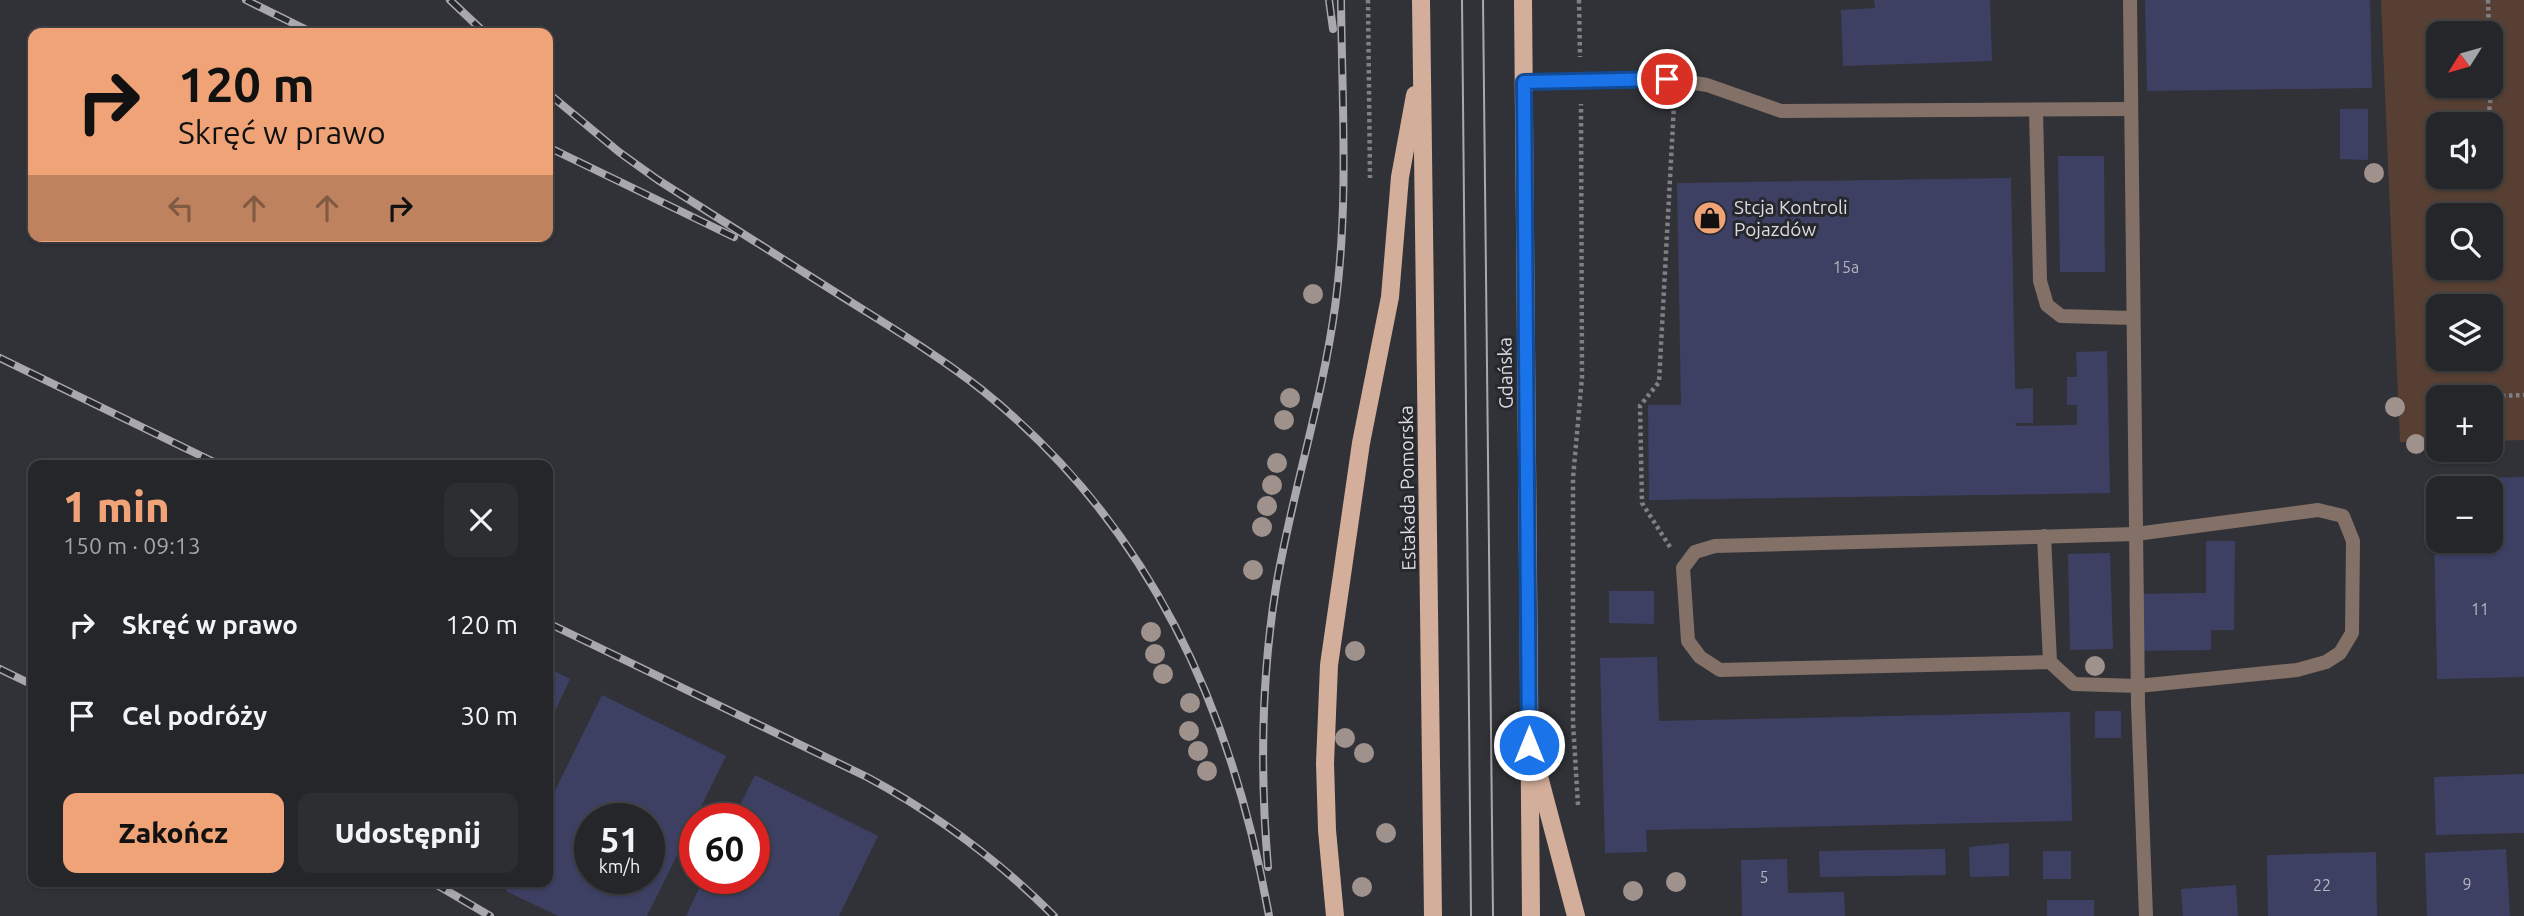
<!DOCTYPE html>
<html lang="pl">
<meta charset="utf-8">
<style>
:root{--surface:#252629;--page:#2d2e31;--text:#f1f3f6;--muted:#a3a5a8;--line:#424346;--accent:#efa377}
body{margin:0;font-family:Ubuntu,sans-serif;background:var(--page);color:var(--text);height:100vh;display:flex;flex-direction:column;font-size:26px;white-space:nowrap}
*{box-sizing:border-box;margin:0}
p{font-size:23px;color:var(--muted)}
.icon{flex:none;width:38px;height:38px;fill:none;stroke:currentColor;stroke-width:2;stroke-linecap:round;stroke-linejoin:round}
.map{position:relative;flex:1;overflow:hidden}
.sheet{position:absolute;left:28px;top:460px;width:525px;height:427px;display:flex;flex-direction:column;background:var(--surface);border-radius:14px;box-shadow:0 2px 5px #0004,0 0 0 2px var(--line)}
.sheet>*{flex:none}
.banner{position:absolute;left:28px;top:28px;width:525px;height:214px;border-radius:14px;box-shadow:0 2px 5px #0004,0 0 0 2px var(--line);background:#efa377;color:#111;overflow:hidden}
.needle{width:46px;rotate:233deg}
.controls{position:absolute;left:2426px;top:21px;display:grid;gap:14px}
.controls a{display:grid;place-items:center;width:77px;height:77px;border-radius:14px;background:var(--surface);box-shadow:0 2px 5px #0004,0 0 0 2px var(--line);font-size:35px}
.speed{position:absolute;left:574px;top:803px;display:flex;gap:14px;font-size:35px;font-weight:700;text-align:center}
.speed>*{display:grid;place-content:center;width:91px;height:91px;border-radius:50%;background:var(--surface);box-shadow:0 2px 5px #0004,0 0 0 2px var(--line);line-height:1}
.speed small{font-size:18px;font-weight:400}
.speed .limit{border:10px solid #d22;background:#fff;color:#111}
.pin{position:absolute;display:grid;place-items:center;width:60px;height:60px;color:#fff;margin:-30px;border:4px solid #fff;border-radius:50%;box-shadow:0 2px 7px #0007}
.me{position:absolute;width:77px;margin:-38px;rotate:0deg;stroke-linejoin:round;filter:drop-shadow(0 0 5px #0008)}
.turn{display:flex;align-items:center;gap:24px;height:147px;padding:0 35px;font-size:32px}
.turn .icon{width:91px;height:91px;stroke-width:2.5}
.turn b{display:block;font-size:49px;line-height:60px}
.lanes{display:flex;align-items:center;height:66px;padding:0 35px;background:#0003;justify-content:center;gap:35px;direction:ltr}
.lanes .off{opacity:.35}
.round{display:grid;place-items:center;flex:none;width:74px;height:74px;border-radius:14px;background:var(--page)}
.summary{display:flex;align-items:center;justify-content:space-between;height:119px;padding:0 35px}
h1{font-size:42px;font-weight:800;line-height:52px;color:var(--accent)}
.button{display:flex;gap:14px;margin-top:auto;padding:14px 35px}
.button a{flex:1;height:80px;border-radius:14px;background:var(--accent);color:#111;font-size:28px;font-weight:800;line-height:80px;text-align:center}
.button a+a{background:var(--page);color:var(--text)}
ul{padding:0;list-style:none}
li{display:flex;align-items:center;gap:21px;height:91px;padding:0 35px}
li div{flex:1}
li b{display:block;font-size:26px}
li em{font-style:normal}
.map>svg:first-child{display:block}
.green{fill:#574033;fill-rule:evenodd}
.building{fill:#3d4063;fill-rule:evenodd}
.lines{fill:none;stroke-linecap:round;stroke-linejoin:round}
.path{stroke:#7f7f84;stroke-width:4.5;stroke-dasharray:3.5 3.5;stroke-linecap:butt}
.service{stroke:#837167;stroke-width:14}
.primary{stroke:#d3ae9a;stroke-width:18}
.tram{stroke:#a8a8ad;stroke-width:2}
.rail-casing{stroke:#a8a8ad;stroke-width:8}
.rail{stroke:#27282d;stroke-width:5;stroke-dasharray:16;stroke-linecap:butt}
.tree{fill:#9f918b}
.route-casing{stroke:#114b97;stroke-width:18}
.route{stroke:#1a73e8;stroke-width:12}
.labels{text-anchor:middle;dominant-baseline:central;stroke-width:6;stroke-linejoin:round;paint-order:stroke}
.number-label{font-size:16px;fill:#b4b5c1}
.poi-label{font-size:19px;fill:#dcdce0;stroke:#27282d;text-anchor:start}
.street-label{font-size:19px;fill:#dcdce0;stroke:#27282d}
</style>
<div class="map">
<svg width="2524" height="916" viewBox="0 0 2524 916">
<rect width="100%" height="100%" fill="#313237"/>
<path class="green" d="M2381,0H2524V440L2490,441V397H2438V442H2400ZM2438,33H2490V86H2438ZM2490,124V177H2438V124ZM2490,215V268H2438V215ZM2438,306H2490V359H2438Z"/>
<g class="building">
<polygon points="1874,0 1990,0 1992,61 1843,66 1841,10 1875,8"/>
<polygon points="2145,0 2370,0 2372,88 2147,91"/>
<polygon points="2340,109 2368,109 2368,160 2340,159"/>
<polygon points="2058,156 2104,156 2105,272 2060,272"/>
<polygon points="2011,178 2015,389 2033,388 2033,423 2015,423 2016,426 2077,425 2077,405 2067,405 2067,377 2077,377 2076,352 2107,351 2110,493 1649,500 1648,405 1681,405 1677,183"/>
<path d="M2524,477V677L2437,679L2433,479ZM2438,488H2490V541H2438Z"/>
<polygon points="2206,541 2235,541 2234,630 2211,630 2211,650 2130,651 2129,594 2206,593"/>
<polygon points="2110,553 2113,649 2070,650 2068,554"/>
<polygon points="1609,591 1654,591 1654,624 1609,623"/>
<polygon points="1657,657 1659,721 2070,712 2072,821 1646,830 1647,852 1605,853 1600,658"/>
<polygon points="548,668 570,679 548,726"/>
<path d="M602,695L726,756L647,916H558L506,891L510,882H548V805ZM590,819H649V878H590Z"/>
<rect x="2095" y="711" width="26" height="27"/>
<polygon points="2524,774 2524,833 2436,835 2434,777"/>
<polygon points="755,775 878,836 839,916 686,916 704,878 754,878 754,819 733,819"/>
<polygon points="2009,843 2009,876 1970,877 1969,847"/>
<polygon points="1945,849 1946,875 1820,877 1819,851"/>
<polygon points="2506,849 2510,916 2427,916 2425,853"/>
<rect x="2043" y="851" width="28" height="28"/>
<polygon points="2376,852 2377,916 2268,916 2267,855"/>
<polygon points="1787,859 1788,893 1844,892 1845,916 1742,916 1741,860"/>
<polygon points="2236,885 2238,916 2183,916 2181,889"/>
<rect x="2047" y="900" width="47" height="16"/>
</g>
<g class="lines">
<g class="path">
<polyline points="1368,0 1370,178"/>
<polyline points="1579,0 1580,57"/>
<polyline points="2488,0 2489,33"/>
<polyline points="2488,124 2492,82 2490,50"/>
<polyline points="2484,187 2484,177"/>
<polyline points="2474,397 2524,395"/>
<polyline points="1670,547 1642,503 1640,406 1659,382 1674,105"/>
<polyline points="1578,805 1573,723 1573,478 1582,377 1581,104"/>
</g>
<g class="service">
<polyline points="2130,0 2138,704 2146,916"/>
<polyline points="1524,82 1667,79 1707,85 1781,111 2131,109"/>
<polyline points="2036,110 2040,281 2047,305 2061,316 2133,318"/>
<polygon points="2318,510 2343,516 2353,541 2352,633 2340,653 2326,662 2297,670 2138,686 2074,684 2050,662 1720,670 1700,657 1688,641 1683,568 1695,552 1715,546 2136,534"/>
<polyline points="2044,536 2050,662"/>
</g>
<g class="primary">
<polyline points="1421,0 1433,916"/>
<polyline points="1523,0 1531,916"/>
<polyline points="1536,765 1576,916"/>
<polyline points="1335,916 1327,830 1325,763 1329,665 1361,443 1390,297 1400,177 1415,95"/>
</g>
<g class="tram">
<polyline points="1462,0 1471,916"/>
<polyline points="1483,0 1493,916"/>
</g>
<defs>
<g id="rail">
<polyline points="246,0 313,33"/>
<polyline points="450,0 485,33"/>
<polyline points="1329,0 1333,29"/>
<path d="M548,93L619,152L658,180C721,220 783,259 846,299C892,328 939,356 982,390C1150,525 1232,708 1269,916"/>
<polyline points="548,147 734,237"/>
<polyline points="0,358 222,466"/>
<path d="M548,623L867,777C936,814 998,860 1054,916"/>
<polyline points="0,669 33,685"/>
<path d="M1268,867C1260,773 1261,680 1276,587C1292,493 1322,402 1335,307C1349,206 1342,102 1341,0"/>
<polyline points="432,882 490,916"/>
</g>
</defs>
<use href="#rail" class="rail-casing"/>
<use href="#rail" class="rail"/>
</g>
<g class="tree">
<circle cx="2374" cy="173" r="10"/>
<circle cx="1313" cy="294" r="10"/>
<circle cx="1290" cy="398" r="10"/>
<circle cx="2395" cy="407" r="10"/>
<circle cx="1284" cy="420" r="10"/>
<circle cx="2416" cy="444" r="10"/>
<circle cx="1277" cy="463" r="10"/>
<circle cx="1272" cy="485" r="10"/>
<circle cx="1267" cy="506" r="10"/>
<circle cx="1262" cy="527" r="10"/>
<circle cx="1253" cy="570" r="10"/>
<circle cx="1151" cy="632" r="10"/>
<circle cx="1355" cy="651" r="10"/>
<circle cx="1155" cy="654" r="10"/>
<circle cx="2095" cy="666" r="10"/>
<circle cx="1163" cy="674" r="10"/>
<circle cx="1190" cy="703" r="10"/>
<circle cx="1189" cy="731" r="10"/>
<circle cx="1345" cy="738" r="10"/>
<circle cx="1198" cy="751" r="10"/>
<circle cx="1364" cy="753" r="10"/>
<circle cx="1207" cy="771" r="10"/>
<circle cx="1386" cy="833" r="10"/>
<circle cx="1676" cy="882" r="10"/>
<circle cx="1362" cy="887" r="10"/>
<circle cx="1633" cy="891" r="10"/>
</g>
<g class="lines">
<defs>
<polyline id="route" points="1529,745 1524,82 1667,79"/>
</defs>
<use href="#route" class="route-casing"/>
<use href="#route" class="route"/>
</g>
<defs>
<symbol id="shop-disc" viewBox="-11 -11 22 22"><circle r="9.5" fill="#efa377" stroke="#27282d"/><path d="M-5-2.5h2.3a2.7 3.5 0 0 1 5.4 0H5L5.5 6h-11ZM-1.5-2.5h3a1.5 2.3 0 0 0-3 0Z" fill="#111"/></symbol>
</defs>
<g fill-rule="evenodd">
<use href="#shop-disc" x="1691" y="199" width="38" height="38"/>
</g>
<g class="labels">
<g class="number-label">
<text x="1846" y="267">15a</text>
<text x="2480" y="609">11</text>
<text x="1764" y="877">5</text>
<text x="2467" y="884">9</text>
<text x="2322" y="885">22</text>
</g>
<g class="poi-label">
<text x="1734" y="207">Stcja Kontroli<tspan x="1734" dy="22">Pojazdów</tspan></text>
</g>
<g class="street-label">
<text transform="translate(1505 373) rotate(-91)">Gdańska</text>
<text transform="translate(1407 488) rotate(-91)">Estakada Pomorska</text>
</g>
</g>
</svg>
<div class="controls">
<a><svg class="needle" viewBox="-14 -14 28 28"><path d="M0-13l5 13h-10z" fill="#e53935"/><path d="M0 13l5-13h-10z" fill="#a3a5a8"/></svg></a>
<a><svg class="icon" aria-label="sound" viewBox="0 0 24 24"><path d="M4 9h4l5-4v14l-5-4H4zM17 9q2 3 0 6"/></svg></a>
<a><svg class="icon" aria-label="search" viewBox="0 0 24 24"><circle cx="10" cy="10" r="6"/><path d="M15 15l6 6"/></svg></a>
<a><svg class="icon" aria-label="layers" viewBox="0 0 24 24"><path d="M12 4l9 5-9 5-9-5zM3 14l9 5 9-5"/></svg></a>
<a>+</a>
<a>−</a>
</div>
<div class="speed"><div>51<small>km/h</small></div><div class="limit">60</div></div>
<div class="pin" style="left:1667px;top:79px;background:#d93025"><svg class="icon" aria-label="arrive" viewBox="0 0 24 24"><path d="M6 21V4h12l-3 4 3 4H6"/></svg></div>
<svg class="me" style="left:1529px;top:745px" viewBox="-20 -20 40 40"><circle r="17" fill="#1a73e8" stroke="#fff" stroke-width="3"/><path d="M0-11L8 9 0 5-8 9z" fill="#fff"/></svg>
<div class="banner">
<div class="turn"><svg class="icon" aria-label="right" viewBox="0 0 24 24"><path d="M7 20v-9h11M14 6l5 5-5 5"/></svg><div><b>120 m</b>Skręć w prawo</div></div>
<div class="lanes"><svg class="icon off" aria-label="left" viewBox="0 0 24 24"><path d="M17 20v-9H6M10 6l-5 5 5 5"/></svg><svg class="icon off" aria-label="ahead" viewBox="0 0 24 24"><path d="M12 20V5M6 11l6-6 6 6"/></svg><svg class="icon off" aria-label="ahead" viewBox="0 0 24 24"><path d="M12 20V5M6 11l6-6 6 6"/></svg><svg class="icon" aria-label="right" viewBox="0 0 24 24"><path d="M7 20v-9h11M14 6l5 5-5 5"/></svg></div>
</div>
<section class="sheet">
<div class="summary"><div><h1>1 min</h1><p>150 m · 09:13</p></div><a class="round"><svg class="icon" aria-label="close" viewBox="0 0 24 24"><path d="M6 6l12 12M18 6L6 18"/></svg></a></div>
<ul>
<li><svg class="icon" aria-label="right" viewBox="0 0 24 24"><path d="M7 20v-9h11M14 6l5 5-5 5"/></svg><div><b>Skręć w prawo</b></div><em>120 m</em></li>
<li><svg class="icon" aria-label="arrive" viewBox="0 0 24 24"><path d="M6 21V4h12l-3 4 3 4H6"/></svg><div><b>Cel podróży</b></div><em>30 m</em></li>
</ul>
<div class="button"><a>Zakończ</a><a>Udostępnij</a></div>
</section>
</div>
